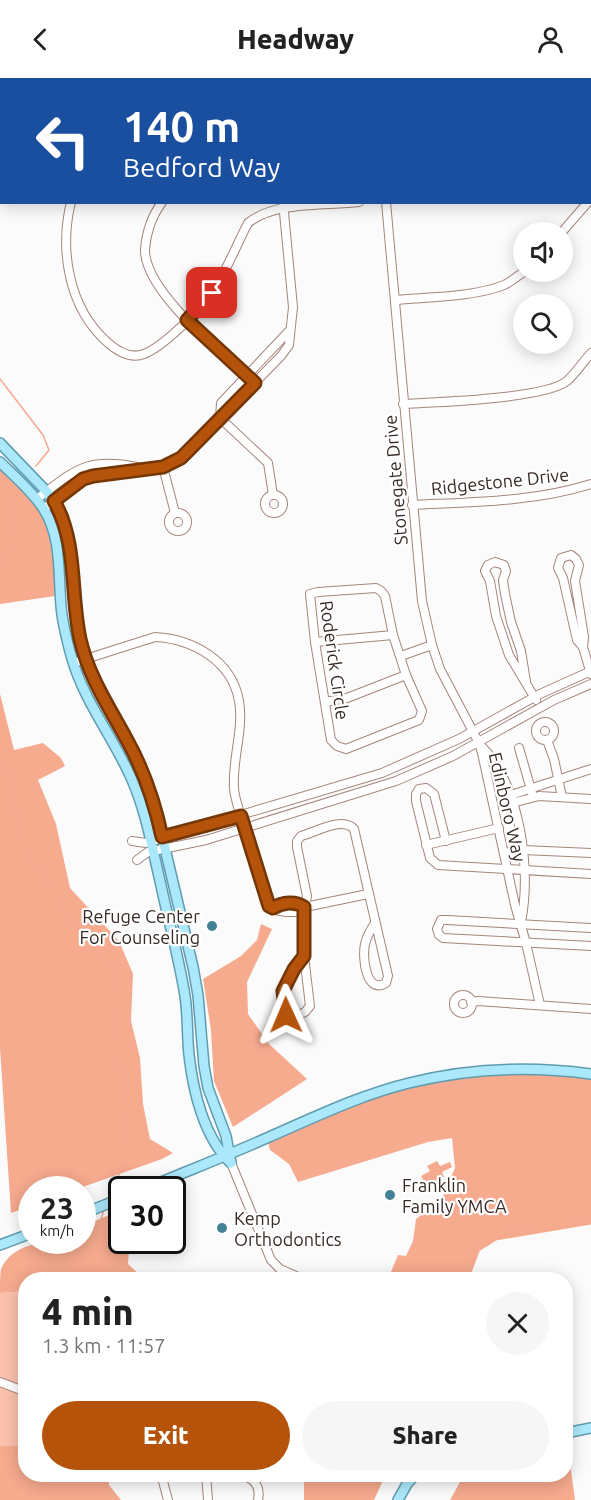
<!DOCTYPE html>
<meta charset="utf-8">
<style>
:root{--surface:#fff;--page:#f6f6f6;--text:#222;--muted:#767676;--accent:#b45309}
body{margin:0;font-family:Ubuntu,sans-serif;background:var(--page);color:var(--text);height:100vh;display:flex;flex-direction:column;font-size:22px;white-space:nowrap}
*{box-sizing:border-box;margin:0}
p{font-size:20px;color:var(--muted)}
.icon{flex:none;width:33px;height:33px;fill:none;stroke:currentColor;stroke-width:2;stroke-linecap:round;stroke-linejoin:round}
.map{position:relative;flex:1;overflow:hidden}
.panel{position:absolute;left:18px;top:1194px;width:555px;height:210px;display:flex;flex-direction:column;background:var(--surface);border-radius:24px;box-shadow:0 3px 15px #0003}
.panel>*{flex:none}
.banner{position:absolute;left:0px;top:0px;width:591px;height:126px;box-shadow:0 3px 15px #0003;background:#1a4fa0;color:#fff;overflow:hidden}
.buttons{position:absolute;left:513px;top:144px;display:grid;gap:12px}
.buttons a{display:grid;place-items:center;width:60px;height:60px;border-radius:50%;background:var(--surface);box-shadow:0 3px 15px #0003;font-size:30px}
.speed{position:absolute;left:18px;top:1098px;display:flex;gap:12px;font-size:30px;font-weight:700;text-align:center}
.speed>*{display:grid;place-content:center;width:78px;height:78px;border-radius:50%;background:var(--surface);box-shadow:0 3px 15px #0003;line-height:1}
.speed small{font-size:15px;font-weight:400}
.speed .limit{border:3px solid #111;border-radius:9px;background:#fff;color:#111}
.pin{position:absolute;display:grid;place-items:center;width:51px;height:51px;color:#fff;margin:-26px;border-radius:12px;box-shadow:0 3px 9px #0006}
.me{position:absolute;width:66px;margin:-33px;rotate:359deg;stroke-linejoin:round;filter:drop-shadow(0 0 4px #0008)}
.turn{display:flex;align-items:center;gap:21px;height:126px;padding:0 24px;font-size:27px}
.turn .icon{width:78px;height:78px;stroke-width:2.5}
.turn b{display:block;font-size:42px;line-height:51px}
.round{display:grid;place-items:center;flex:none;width:63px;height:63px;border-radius:32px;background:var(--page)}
.head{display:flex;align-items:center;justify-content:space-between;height:102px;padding:0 24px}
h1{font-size:36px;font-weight:800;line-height:45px}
.button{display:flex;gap:12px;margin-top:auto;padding:12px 24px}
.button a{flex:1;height:69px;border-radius:36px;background:var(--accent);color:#fff;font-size:24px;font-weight:800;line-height:69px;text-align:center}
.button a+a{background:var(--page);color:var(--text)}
header{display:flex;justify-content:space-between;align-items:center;height:78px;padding:0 24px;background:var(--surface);font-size:27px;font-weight:800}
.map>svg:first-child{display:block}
.green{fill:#fbc1ac}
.forest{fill:#f6aa8e}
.water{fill:#f5a98d}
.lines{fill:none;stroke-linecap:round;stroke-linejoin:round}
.stream{stroke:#f5a98d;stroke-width:1.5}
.river{stroke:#f5a98d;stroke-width:9}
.minor-casing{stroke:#a5857a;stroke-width:10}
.major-casing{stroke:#609caf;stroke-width:12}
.minor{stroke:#fff;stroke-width:8}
.major{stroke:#ace8fb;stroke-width:9}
.route-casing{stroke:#753606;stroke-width:15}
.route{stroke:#b45309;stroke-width:10}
.poi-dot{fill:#428196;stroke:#fff;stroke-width:2}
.labels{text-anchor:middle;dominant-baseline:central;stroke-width:4.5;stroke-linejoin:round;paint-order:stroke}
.street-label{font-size:18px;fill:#382b26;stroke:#fff}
.poi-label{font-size:18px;fill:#382b26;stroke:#fff;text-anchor:start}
</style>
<header><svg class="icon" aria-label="back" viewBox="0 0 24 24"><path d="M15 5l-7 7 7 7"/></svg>Headway<svg class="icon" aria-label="person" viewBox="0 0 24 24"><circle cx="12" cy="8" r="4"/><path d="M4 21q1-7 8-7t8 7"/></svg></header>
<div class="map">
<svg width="591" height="1422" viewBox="0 0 591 1422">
<rect width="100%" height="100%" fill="#fbfbfb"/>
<polygon class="green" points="25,1213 25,1367 0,1368 0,1215"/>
<g class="forest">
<polygon points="0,384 51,445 60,509 55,518 0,526"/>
<polygon points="0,616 14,672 43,665 61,680 65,688 38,702 56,746 70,810 119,863 133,896 131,943 140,980 143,1026 150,1061 173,1075 162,1081 77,1111 32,1112 31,1128 11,1135 0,970"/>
<polygon points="261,846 272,851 247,904 248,936 269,966 307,1001 233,1049 214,1003 211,952 203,901 241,878 257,862"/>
<polygon points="462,995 591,996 591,1142 495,1158 476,1170 464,1201 388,1201 398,1177 406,1178 413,1163 416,1141 441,1123 455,1090 452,1060 428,1064 298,1104 289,1086 270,1072 267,1060 337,1028"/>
<path d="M121,1132L122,1162L141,1163L129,1171L128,1186L142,1199V1201L26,1202L25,1213L0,1215C0,1208 0,1197 1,1191C13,1162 56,1162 82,1162L83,1148Z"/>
<polygon points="566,1355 575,1422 450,1422 464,1397 566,1396"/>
<polygon points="25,1367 26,1396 109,1397 109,1407 121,1422 0,1422 0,1368"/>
<polygon points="304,1397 304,1396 381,1397 369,1422 304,1422"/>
</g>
<polygon class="water" points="437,1083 440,1088 450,1084 452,1089 442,1094 444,1099 433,1104 432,1102 425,1105 421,1098 430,1093 427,1088"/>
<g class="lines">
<g class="stream">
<polyline points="38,0 38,2"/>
<polyline points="0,85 2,77"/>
<polyline points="0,301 43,357 49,372 36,388"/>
<polyline points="0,491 6,480 14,417 16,414"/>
<polyline points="0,685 13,705 18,756 69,839 120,900 115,962 126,1024 125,1081 110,1120"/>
<polyline points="76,1202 81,1179 96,1155 104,1132"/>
<polyline points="71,1396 81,1422"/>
</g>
<g class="river">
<polyline points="464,1202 476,1170 495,1158 591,1142"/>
<polyline points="369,1422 381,1396"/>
</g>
<defs>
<g id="minor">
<polyline points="197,0 199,2"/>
<polyline points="273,0 273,2"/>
<polyline points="428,0 430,2"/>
<polyline points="558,0 560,2"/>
<polyline points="155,2 156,0"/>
<polyline points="590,26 591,27"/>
<path d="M71,124C59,173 69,230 107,264C117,273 131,281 144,276C163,269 201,231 212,215C226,194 236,168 248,145C275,123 324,128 359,124"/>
<path d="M162,124C152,138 146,155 145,172C145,215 225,277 255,305"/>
<polyline points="386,124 422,523 432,567 440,591 479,665 482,675 515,827 526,865 540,927"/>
<polyline points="562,154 588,124"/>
<path d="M395,222C427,219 475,219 504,207C511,204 517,198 524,194"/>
<path d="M403,326C436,324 545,321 567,303C576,295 583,284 591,275"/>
<polyline points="220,340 221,325 290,252"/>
<polyline points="220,340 268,385 273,417"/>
<polyline points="163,389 175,435"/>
<circle cx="274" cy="426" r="9"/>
<path d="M37,421C77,390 89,378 142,390"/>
<path d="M412,427C472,424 534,424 591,406"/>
<path d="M44,431C59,419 75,402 94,397C124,390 153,396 181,380L281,278L289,267L293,229L283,124"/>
<circle cx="178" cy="444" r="9"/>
<polygon points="571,477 576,481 579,487 575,503 584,559 583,569 577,562 563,500 558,490 561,480"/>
<polygon points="376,510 381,513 385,518 393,557 406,597 422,633 419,642 346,671 337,668 331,662 315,564 310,516 318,514"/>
<polyline points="315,564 393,557"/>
<polyline points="583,569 591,596"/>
<polyline points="401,578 432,567"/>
<path d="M73,585L155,559C192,561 232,582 239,623C244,651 232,681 234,710C235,723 240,736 245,749C253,774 260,799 267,824C273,835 286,834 298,834L305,829"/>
<polyline points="526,604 521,573 511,544 505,516 503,502 506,493 504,487 495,484 488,487 485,493 490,503 496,538 509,577 536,622"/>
<polyline points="325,624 347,620 406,597"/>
<circle cx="545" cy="653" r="9"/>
<polyline points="547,662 554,681 562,719"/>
<path d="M479,666C520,704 532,791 521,844"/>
<polyline points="519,670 532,715"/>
<polyline points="591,691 514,716 505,722 512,725 539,718 591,721"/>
<polyline points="132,763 146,765 382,695 459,661 540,616 591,593"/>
<polyline points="446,763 434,716 426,710 419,711 416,716 416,723 430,780 438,787 591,796"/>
<polyline points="426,767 499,750"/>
<polyline points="504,775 523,772 591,775"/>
<polyline points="137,782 148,774 206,762 396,703 453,678 554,622 591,606"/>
<path d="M273,829C283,824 295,823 305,829"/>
<polyline points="305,829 368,816"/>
<polyline points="591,850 447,842 441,842 437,851 439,857 443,860 591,868"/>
<path d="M304,878C292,893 270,925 291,941L305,934L310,928L304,878L305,829L307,818L297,769V763L301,758C316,754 342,738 354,751L388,898L386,905C366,917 362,880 365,866C367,858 371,851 375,845"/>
<circle cx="463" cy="926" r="9"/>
<polyline points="471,924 478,923 591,931"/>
<polyline points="231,1085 271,1182 280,1191 305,1202"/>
<polyline points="0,1304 26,1314"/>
<polyline points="161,1396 168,1422"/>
<polyline points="206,1396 208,1422"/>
<path d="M230,1396C247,1397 262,1402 258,1422"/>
</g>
<g id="major">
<polyline points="0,365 47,414 63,438 71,474 77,543 85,581 101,618 129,665 144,697 154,724 193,889 198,917 204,988 208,1010 226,1058 231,1085"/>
<path d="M0,384C14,398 32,413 43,430C62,459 58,495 61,527C62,545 67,563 72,581C85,625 114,660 132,702C146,734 152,769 160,803C168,841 179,880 185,918C188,938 187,958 189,977C193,1013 204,1060 231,1085"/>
<path d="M142,1112C184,1094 227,1078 269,1059C315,1039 360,1017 409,1005C469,990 531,988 591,996"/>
<polyline points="82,1136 122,1120"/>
<polyline points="0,1167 32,1155"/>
<polyline points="566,1355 591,1350"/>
<polyline points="398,1422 407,1406 416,1396"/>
</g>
</defs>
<use href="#minor" class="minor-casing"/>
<use href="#major" class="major-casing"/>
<use href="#minor" class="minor"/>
<use href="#major" class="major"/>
</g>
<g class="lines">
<defs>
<path id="route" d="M212,215L187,242L255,305L188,373L181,380L163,389L93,398L83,401L54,423C78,465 70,515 80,561C89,600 110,630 128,664C145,695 155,726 162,759L241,738L269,828L273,830C283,824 295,823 304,829V878L294,891L283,913L286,937"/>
</defs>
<use href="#route" class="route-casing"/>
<use href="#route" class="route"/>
</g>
<g class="poi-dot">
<circle cx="212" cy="848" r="6"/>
<circle cx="390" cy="1117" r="6"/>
<circle cx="222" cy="1150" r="6"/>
</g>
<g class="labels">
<g class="street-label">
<text transform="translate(395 402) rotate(-95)">Stonegate Drive</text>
<text transform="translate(500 403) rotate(-6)">Ridgestone Drive</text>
<text transform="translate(335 582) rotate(82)">Roderick Circle</text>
<text transform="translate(508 729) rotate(77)">Edinboro Way</text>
</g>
<g class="poi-label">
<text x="200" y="838" text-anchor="end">Refuge Center<tspan x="200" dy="21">For Counseling</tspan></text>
<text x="402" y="1107">Franklin<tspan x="402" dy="21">Family YMCA</tspan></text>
<text x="234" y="1140">Kemp<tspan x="234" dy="21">Orthodontics</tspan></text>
</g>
</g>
</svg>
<div class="buttons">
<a><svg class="icon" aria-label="sound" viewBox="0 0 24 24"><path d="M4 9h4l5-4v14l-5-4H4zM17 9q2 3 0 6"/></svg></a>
<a><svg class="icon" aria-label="search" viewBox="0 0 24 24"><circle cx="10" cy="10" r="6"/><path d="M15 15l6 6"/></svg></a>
</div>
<div class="speed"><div>23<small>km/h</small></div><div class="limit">30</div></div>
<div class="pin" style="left:212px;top:215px;background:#d93025"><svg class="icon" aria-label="arrive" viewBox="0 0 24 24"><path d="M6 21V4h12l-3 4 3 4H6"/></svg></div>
<svg class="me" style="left:286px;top:937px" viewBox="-20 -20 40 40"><path d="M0-17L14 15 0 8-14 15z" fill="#b45309" stroke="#fff" stroke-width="4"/></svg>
<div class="banner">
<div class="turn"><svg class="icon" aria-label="left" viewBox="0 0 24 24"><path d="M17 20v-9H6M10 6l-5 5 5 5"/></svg><div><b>140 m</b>Bedford Way</div></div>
</div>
<section class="panel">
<div class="head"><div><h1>4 min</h1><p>1.3 km · 11:57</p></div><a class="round"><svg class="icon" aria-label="close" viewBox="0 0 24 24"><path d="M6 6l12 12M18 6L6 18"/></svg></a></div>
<div class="button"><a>Exit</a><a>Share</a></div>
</section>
</div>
